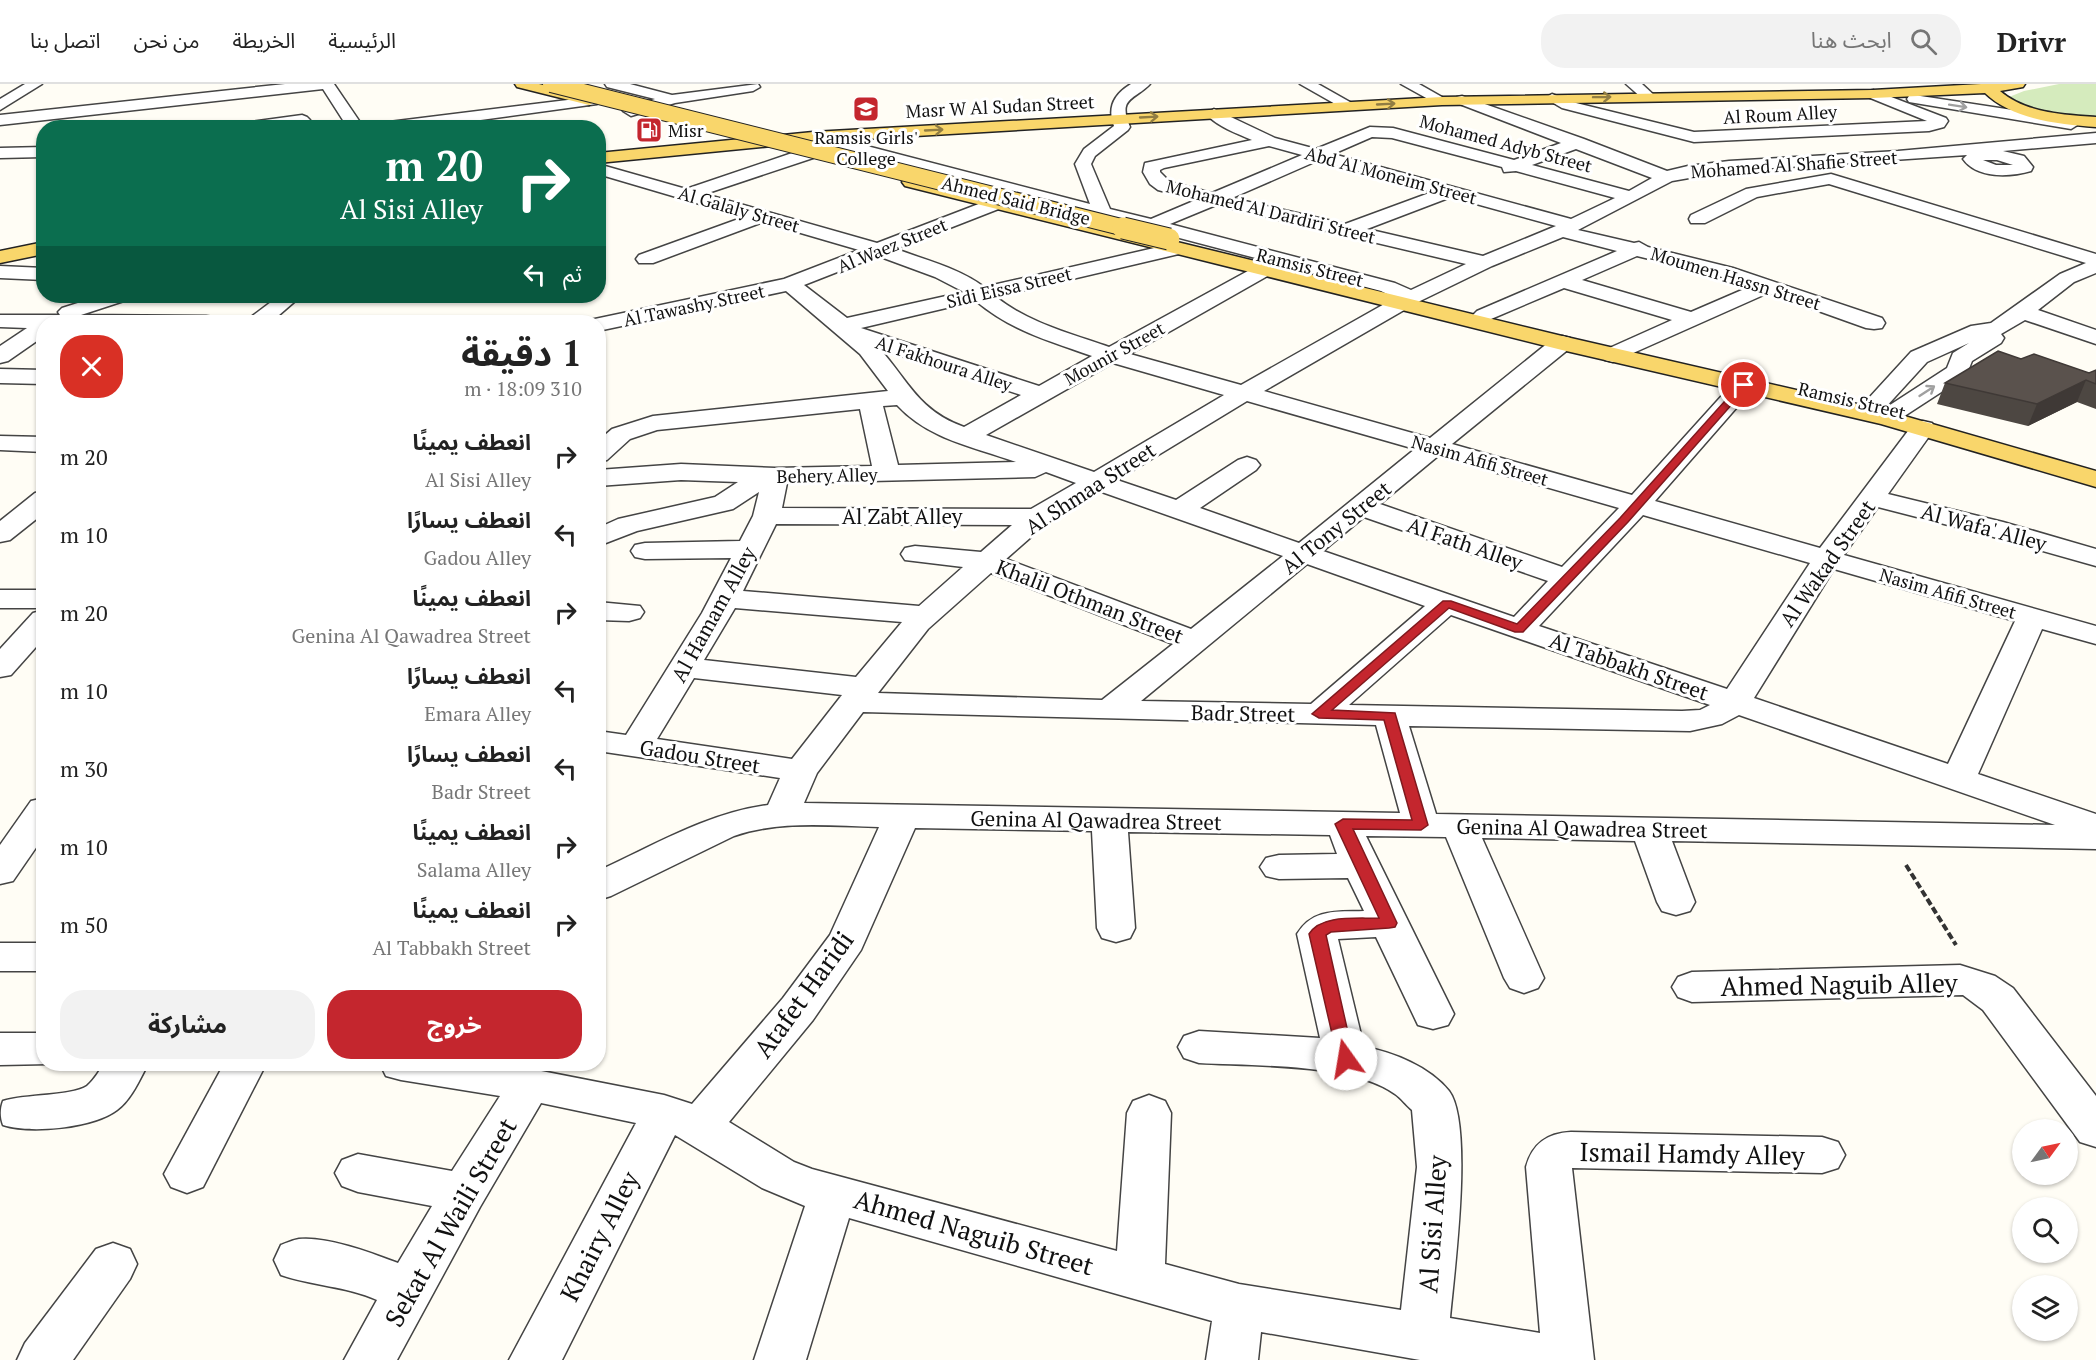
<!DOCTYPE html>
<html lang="ar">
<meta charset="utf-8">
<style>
:root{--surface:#fff;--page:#f2f2f2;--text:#222;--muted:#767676;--line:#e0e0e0;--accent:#c4262e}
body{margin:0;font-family:"PT Serif","Noto Sans Arabic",serif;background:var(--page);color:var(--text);direction:rtl;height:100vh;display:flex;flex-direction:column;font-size:22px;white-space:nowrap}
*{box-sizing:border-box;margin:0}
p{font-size:20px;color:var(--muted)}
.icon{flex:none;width:33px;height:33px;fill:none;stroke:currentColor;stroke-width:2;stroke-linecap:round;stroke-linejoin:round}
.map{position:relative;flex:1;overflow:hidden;direction:ltr}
.details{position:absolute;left:36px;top:231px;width:570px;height:756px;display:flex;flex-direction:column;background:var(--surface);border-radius:24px;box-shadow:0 2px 4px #0004;direction:rtl}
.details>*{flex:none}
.banner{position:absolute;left:36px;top:36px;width:570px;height:183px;border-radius:24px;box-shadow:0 2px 4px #0004;direction:rtl;background:#0b6e4f;color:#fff;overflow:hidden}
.needle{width:39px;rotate:57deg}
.buttons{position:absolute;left:2012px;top:1035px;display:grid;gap:12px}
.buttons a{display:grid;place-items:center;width:66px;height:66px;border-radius:50%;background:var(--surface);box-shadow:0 2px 4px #0004;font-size:30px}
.pin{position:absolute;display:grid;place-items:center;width:51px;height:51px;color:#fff;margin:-26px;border:3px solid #fff;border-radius:50%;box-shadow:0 2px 6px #0007}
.me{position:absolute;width:66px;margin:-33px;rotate:347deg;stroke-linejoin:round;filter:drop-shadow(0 0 4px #0008)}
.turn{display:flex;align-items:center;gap:21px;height:126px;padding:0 24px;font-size:27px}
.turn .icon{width:78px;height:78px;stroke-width:2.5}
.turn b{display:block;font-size:42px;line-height:51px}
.then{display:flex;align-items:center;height:57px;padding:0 24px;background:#0003;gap:12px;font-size:22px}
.round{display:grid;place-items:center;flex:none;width:63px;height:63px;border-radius:24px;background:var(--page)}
.summary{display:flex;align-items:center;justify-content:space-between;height:102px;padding:0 24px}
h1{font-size:36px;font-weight:700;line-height:45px}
.cta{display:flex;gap:12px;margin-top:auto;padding:12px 24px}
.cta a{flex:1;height:69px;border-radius:24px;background:var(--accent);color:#fff;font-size:24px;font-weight:700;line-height:69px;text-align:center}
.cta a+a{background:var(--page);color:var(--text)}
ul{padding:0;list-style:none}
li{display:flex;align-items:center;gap:18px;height:78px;padding:0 24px}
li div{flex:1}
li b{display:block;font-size:22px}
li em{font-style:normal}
header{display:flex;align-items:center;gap:36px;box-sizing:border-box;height:84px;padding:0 30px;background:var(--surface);border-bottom:2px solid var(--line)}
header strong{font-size:28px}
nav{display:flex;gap:33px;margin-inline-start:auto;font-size:21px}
.search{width:420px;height:54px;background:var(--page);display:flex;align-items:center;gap:15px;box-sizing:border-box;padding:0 21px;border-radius:24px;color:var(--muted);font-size:22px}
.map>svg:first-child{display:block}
.green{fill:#d5ebbd}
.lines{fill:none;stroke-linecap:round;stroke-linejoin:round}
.minor-casing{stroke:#444;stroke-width:3}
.major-casing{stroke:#222;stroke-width:3}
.path{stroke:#333;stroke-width:4;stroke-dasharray:7 3;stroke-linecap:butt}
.minor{fill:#fff;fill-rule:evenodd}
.major{fill:#f9d66b;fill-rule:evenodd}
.major-bridge-far1-casing{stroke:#222;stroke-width:18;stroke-linecap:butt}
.major-bridge-casing{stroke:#222;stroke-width:23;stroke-linecap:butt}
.major-bridge-far1{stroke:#f9d66b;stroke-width:16}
.major-bridge{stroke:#f9d66b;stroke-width:21}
.wall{fill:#4d4742}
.shaded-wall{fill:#3f3936}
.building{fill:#5a524d;stroke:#3f3936;stroke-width:1.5}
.oneway{stroke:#917d42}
.oneway2{stroke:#a0a0a0}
.route{fill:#c4262e;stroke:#7f191e;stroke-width:1.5}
.labels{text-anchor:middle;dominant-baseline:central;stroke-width:6;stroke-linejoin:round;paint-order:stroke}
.far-street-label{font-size:18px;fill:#111;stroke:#fff}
.far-poi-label{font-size:18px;fill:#111;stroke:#fff;text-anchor:start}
.street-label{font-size:21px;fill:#111;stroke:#fff}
.near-street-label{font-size:26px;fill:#111;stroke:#fff}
</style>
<header>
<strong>Drivr</strong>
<div class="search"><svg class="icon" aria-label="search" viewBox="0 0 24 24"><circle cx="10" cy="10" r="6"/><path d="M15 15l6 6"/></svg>ابحث هنا</div>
<nav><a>الرئيسية</a><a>الخريطة</a><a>من نحن</a><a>اتصل بنا</a></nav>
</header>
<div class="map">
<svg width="2096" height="1276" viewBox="0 0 2096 1276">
<rect width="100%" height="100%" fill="#fffdf5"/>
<path class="green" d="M2059,0H2096V34C2068,31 2031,33 2009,13L2024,7Z"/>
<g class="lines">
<defs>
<g id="minor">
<polygon points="25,0 42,0 0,26 0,15"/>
<polygon points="285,0 334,0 364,44 348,44 323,5 0,41 0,31"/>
<polygon points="605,0 630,0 672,11 758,0 760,3 753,7 675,19 631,32 623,27 626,24 655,15 607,3"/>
<path d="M1131,0H1150C1135,16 1117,13 1130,43L1128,46L1095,72L1091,80L1110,125L1151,135L1196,116L1158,106L1150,100L1143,88L1145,79L1252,56C1236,49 1218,43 1206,30L1214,25L1275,54L1316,65L1370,43L1393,44L1514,76L1561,59L1457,19L1455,16L1457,13L1462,12L1584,55L1667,87L1688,82L1729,77L1898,67L2096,49V59L2003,67L2024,72L2033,83L2031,87C2010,93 1977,95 1963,75L1967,71L1729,87L1672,97L1578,146L1634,159L1639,158L1648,163L1733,184L1882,234L1885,239L1882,244L1874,245L1866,244L1768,209L1613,278L1605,276L1602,271L1605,266L1672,236L1564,204L1491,235L1484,237L1477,235L1473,231L1477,227L1617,167L1563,153L1492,182L1418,218L1264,307L1430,354L1554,254L1562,252L1570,254L1573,259L1570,264L1452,360L1632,411L1736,296L1744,294L1752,296L1756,301L1752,306L1655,417L1820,464L1914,339L1923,337L1932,339L1935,344L1888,410L2003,438L2096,465V482L1983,450L1878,423L1844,471L2096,542V560L2042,545L1978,690L2096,730V765L1672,757L1695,818L1690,827L1676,831L1662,827L1657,818L1635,757L1482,754L1544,894L1538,904L1524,909L1510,904L1504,894L1446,753L1366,752L1454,930L1448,941L1433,945L1418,941L1376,853L1338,855L1364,963C1393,968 1430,983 1449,1007C1474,1040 1454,1189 1450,1234L1540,1249L1526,1083C1532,1060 1547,1049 1571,1048L1822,1053L1838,1058L1845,1071L1838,1084L1822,1089L1572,1084L1594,1276H1420L1261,1248L1258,1276H1206L1212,1237L849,1134L806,1276H754L805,1122L762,1104L675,1051L562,1276H509L636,1039L541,1019L480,1123L397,1276H344L377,1216C346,1202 313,1202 281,1191L274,1176L281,1161C286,1159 293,1156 299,1155C327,1152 372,1169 398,1179L432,1122L358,1108L342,1102L335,1089L342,1076L358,1070L452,1087L500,1012L401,996L386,992L380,980H506L664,1011L692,1020L783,914L830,851L879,743C831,742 780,736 734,752L611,812L598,816V787C653,762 707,729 768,721L780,694L598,667V647L626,651L702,529L731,474L645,475L635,473L631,467L635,461L645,459L740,457L753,432L759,408L733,425L637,447L598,462V444L618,435L715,413L738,398L681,396L598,402V386L681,380L775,384L872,382L860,325L657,346L630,355L607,376L598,378V357L612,345L653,332L888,307L860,270L786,207L598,247V238H589L590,236L784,195L859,166L763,138L653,179H639L636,175L639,171L744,133L598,90V80L686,105L801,66H813L815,70L813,74L705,110L877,159L989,116H1001L1004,120L1001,124L896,165C925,176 959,184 984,203L1176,159L1183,161L1186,165L1183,169L996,213C1029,239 1069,249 1109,263L1257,182H1271L1274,186L1271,190L1130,270L1241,301L1395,214L1381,207L807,56L805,53L813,48L1090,120L1075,80L1084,65L1114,42C1107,24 1114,10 1131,0ZM1372,53L1392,54L1502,83L1504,88L1516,87L1615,114L1571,135L1333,70ZM1269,62L1302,71L1212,109L1170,98L1160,88V86L1164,84ZM1576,65L1652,94L1629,107L1532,81ZM1319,76L1432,108L1345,140L1232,114ZM1983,76H1997L2013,81H1996ZM1451,113L1556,142L1483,172L1367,145ZM1216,121L1466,180L1411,206L1395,199L1170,140ZM878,172L935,193L964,208L847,234L804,201ZM1637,172L1719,192L1749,203L1691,228L1582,196ZM976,217C1012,247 1049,257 1092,272L1039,302L861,244ZM880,265L1021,311L964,343C919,327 909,298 880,265ZM1113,279L1224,311L1094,388L986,351ZM1247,317L1415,365L1299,459L1200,424L1256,386L1260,381L1256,376L1247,373L1238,376L1176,416L1117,396ZM897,321C928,355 974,363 1016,378L898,381L883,322ZM1438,372L1619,424L1562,483L1380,420ZM1046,388L1076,399L1031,425L782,424L787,399L1035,393ZM1099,407L1283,472L1191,545L1006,475L1047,439ZM1643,431L1810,479L1727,605L1539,542ZM1364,433L1548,497L1514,533L1323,467ZM776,440L1012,441L981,468L915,462L905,464L901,470L905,476L963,483L919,522L743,507ZM1307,480L1425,522L1311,620L1141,617ZM1834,485L2015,537L1948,680L1754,614ZM991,489L1173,560L1102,616L878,609L928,545ZM735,524L902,538L856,593L704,576ZM1451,531L1710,621L1700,626L1682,627L1349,621ZM694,594L842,611L792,675L657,655ZM863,628L1376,641L1400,729L804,719L817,689ZM1739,631L2055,741L1436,730L1409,642L1690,647L1722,640ZM915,744L1092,747L1097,844L1102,854L1116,858L1130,854L1135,844L1128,748L1330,751L1337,770L1279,771L1266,774L1260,783L1266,792L1279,795L1348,794L1364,827C1337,828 1313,824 1297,850L1320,954L1199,947L1184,952L1178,963L1184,974L1199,979C1251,982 1353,979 1395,1010C1401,1014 1406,1021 1412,1026L1417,1083L1401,1226L1239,1200L1165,1180L1171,1029L1165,1017L1149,1011L1133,1017L1127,1029L1117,1167L812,1085L794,1078L729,1038L813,936L861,866Z"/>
<polygon points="1300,0 1318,0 1357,22 1354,25 1344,25"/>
<polygon points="1401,0 1419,0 1449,17 1447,20 1437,20"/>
<polygon points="1626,0 1642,0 1655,12 1653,15 1643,15"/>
<polygon points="1873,6 1946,34 1948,37 1944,43 1929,47 1694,58 1562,24 1545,14 1552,10 1572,18 1694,48 1927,37 1868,13 1866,10 1868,7"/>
<polygon points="1914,11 2071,35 2079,40 2071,45 1909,18 1907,15 1909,12"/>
<polygon points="592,13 597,14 599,17 597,20 422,44 373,44 381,39"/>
<polygon points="302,31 307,33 310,36 307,39 281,44 235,44 243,39"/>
<polygon points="44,63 44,73 0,74 0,64"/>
<polygon points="1831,90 2096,170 2096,189 2074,198 2038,226 2096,246 2096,260 2025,236 2001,250 2004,254 2001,259 1972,277 1966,292 1906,331 1898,333 1890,331 1886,326 1890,321 1947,284 1953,269 1969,259 1927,278 1884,325 1876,327 1868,325 1864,320 1868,315 1911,268 1971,242 1991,239 2060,190 2086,179 1829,100 1757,113 1705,139 1691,139 1689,135 1691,131 1746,105"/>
<polygon points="0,182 44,184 44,196 0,194"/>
<polygon points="100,212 130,212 127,216 81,231 206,232 214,233 217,238 44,238 44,252 8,277 0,279 0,262 27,244 0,243 0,231 60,231 58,228 62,224"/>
<polygon points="279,212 301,212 271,238 249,238 251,233"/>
<polygon points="0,285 44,286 44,300 0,299"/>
<polygon points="0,352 44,353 44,368 0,366"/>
<polygon points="44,407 44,429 10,456 0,458 0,437 35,409"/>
<rect x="0" y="506" width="44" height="18"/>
<polygon points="598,518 640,522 644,528 640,534 629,537 598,536"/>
<polygon points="44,526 44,554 11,591 0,593 0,565 33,529"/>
<polygon points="44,714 44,752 13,797 0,800 0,761 31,717"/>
<rect x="0" y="859" width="44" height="28"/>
<polygon points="1960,881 1995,892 2013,904 2096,1012 2096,1063 2080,1058 1983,926 1963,911 1692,918 1678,913 1672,903 1678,893 1692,888"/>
<polygon points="0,949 44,949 44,980 49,980 0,981"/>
<path d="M104,980H148C140,995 131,1016 117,1026C93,1044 31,1050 3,1041C0,1033 0,1025 3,1017C25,1010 72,1012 87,1002C94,996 99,987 104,980Z"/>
<polygon points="224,980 266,980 203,1103 187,1109 171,1103 164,1090"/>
<polygon points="113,1159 130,1165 137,1180 130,1195 73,1276 17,1276 25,1259 96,1165"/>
</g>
<g id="major">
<polygon points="515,0 539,0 594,14 596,17 589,21 517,3"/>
<path d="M1981,0H2025L2023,3L2000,7C2025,29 2065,31 2096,33V43C2059,40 2013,36 1985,9L1873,14L1442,21L813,58L598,79V69L813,48L1442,13L1873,6Z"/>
<polygon points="911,93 1562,252 1887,327 2096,387 2096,403 1881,340 1562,266 905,102 902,98 905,94"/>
<polygon points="44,158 44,170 0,179 0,167"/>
</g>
</defs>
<use href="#minor" class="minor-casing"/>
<use href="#major" class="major-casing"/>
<polyline class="path" points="1906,781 1956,861"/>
<use href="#minor" class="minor"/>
<use href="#major" class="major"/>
<defs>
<polyline id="major-bridge-far1" points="551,0 1129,145"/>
<polyline id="major-bridge" points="1123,144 1169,155"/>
</defs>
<use href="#major-bridge-far1" class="major-bridge-far1-casing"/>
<use href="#major-bridge" class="major-bridge-casing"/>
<use href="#major-bridge-far1" class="major-bridge-far1"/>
<use href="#major-bridge" class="major-bridge"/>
</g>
<polygon class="wall" points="2021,275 2089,289 2096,286 2096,325 2077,318 2028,342 1937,320 1945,299"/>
<polygon class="shaded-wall" points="2086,296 2077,318 2028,342 2037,320"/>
<polygon class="building" points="1998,267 2021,275 2034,270 2089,289 2096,286 2096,300 2086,296 2037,320 1945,299"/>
<defs><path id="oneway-shaft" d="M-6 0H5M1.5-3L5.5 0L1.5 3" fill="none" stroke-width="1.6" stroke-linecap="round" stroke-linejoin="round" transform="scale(1.5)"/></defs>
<g class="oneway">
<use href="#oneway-shaft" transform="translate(1602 13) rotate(-1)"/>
<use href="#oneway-shaft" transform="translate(1386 20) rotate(-3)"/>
<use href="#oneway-shaft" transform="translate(1149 33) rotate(-3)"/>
<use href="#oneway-shaft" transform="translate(934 46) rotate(-3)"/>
</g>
<g class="oneway2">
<use href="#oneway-shaft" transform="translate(1958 22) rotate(9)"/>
<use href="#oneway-shaft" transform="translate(1927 307) rotate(-33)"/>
</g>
<path class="route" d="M1741,299L1749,301L1628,438L1523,548H1515L1449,524L1332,626L1395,629L1428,741L1421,746L1353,745L1397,839L1395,843L1389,844L1331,848L1326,851L1354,975L1352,980L1346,982L1339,980L1309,850C1321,830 1358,835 1379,834L1335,740L1343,735L1412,736L1384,636L1319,634L1312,630L1443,517H1451L1517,540L1620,434Z"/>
<defs>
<symbol id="school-square" viewBox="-11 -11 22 22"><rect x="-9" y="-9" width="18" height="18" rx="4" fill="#c4262e" stroke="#fff"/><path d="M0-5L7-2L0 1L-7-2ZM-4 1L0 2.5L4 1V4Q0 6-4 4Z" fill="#fff"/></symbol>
<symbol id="fuel-square" viewBox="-11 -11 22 22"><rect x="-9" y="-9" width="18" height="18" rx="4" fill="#c4262e" stroke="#fff"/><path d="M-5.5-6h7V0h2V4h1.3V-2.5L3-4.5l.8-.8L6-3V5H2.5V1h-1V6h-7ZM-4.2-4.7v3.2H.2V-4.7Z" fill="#fff"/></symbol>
</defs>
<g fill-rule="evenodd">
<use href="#school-square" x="851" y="10" width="30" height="30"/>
<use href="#fuel-square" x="634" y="31" width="30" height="30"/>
</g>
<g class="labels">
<g class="far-street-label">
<text transform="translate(1000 22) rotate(-3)">Masr W Al Sudan Street</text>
<text transform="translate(1780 30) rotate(-3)">Al Roum Alley</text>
<text transform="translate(1506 59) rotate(15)">Mohamed Adyb Street</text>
<text transform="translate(1794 80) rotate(-4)">Mohamed Al Shafie Street</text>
<text transform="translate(1391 91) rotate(15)">Abd Al Moneim Street</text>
<text transform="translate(1016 116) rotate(14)">Ahmed Said Bridge</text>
<text transform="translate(739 125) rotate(16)">Al Galaly Street</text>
<text transform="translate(1271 127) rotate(14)">Mohamed Al Dardiri Street</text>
<text transform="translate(892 161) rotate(-22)">Al Waez Street</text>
<text transform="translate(1310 183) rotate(14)">Ramsis Street</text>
<text transform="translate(1736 194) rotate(17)">Moumen Hassn Street</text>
<text transform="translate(1009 203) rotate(-13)">Sidi Eissa Street</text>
<text transform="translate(694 221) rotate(-12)">Al Tawashy Street</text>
<text transform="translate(1114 269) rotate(-29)">Mounir Street</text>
<text transform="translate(944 279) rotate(18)">Al Fakhoura Alley</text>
<text transform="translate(1852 316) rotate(13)">Ramsis Street</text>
<text transform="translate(1480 376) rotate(16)">Nasim Afifi Street</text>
<text transform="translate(827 391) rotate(-1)">Behery Alley</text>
<text transform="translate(1948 509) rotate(16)">Nasim Afifi Street</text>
</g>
<g class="far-poi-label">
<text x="668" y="46">Misr</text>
<text x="866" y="53" text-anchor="middle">Ramsis Girls'<tspan x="866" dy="21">College</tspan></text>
</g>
<g class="street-label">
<text transform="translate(1090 404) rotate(-33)">Al Shmaa Street</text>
<text x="902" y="432">Al Zabt Alley</text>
<text transform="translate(1336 443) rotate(-39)">Al Tony Street</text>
<text transform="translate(1984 443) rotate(15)">Al Wafa' Alley</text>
<text transform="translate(1465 459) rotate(19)">Al Fath Alley</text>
<text transform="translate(1827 479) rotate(-55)">Al Wakad Street</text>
<text transform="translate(1090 517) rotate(21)">Khalil Othman Street</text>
<text transform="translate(713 530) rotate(-61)">Al Hamam Alley</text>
<text transform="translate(1629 582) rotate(19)">Al Tabbakh Street</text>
<text transform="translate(1243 629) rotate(1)">Badr Street</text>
<text transform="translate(700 672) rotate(9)">Gadou Street</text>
<text transform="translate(1096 736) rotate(1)">Genina Al Qawadrea Street</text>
<text transform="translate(1582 744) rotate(1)">Genina Al Qawadrea Street</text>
</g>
<g class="near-street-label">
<text transform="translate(1839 900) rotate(-1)">Ahmed Naguib Alley</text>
<text transform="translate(803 910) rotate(-54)">Atafet Haridi</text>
<text transform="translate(1692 1069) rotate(1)">Ismail Hamdy Alley</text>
<text transform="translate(450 1138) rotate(-60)">Sekat Al Waili Street</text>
<text transform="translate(1432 1140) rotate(-86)">Al Sisi Alley</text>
<text transform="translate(974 1148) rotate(16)">Ahmed Naguib Street</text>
<text transform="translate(599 1152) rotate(-63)">Khairy Alley</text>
</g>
</g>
</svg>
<div class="buttons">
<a><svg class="needle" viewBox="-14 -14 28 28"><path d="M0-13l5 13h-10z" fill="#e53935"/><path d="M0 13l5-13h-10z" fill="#767676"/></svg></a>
<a><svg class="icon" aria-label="search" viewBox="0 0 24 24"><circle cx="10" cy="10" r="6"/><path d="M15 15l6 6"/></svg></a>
<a><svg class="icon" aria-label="layers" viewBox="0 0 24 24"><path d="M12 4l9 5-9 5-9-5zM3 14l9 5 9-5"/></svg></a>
</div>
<div class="pin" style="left:1744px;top:301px;background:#d93025"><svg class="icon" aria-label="arrive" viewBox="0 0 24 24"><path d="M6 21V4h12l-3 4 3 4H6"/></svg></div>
<svg class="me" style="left:1346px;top:975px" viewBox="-20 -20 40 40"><circle r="19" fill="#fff"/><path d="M0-13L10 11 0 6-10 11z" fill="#c4262e"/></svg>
<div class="banner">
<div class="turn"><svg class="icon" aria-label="right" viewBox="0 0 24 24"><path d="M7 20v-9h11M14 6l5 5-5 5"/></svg><div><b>20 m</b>Al Sisi Alley</div></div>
<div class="then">ثم<svg class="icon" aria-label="left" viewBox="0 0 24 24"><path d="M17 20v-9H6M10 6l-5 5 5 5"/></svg></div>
</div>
<section class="details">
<div class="summary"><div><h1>1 دقيقة</h1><p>310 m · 18:09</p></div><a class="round" style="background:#d93025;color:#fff"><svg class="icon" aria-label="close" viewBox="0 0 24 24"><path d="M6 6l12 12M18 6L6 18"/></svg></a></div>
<ul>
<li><svg class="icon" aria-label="right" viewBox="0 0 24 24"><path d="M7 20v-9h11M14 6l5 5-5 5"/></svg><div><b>انعطف يمينًا</b><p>Al Sisi Alley</p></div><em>20 m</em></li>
<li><svg class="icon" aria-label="left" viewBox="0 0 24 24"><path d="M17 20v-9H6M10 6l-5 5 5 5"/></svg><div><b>انعطف يسارًا</b><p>Gadou Alley</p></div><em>10 m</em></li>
<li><svg class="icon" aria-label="right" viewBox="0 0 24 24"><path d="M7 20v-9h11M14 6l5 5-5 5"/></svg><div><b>انعطف يمينًا</b><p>Genina Al Qawadrea Street</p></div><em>20 m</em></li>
<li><svg class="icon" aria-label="left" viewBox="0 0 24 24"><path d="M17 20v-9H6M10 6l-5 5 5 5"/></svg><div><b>انعطف يسارًا</b><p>Emara Alley</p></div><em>10 m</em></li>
<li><svg class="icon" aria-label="left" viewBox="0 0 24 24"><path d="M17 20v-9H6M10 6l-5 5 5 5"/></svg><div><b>انعطف يسارًا</b><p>Badr Street</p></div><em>30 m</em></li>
<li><svg class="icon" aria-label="right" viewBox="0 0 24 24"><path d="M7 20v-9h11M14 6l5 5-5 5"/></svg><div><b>انعطف يمينًا</b><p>Salama Alley</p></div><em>10 m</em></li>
<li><svg class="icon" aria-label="right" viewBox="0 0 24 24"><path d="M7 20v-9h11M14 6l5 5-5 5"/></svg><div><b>انعطف يمينًا</b><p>Al Tabbakh Street</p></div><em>50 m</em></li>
</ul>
<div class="cta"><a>خروج</a><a>مشاركة</a></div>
</section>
</div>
